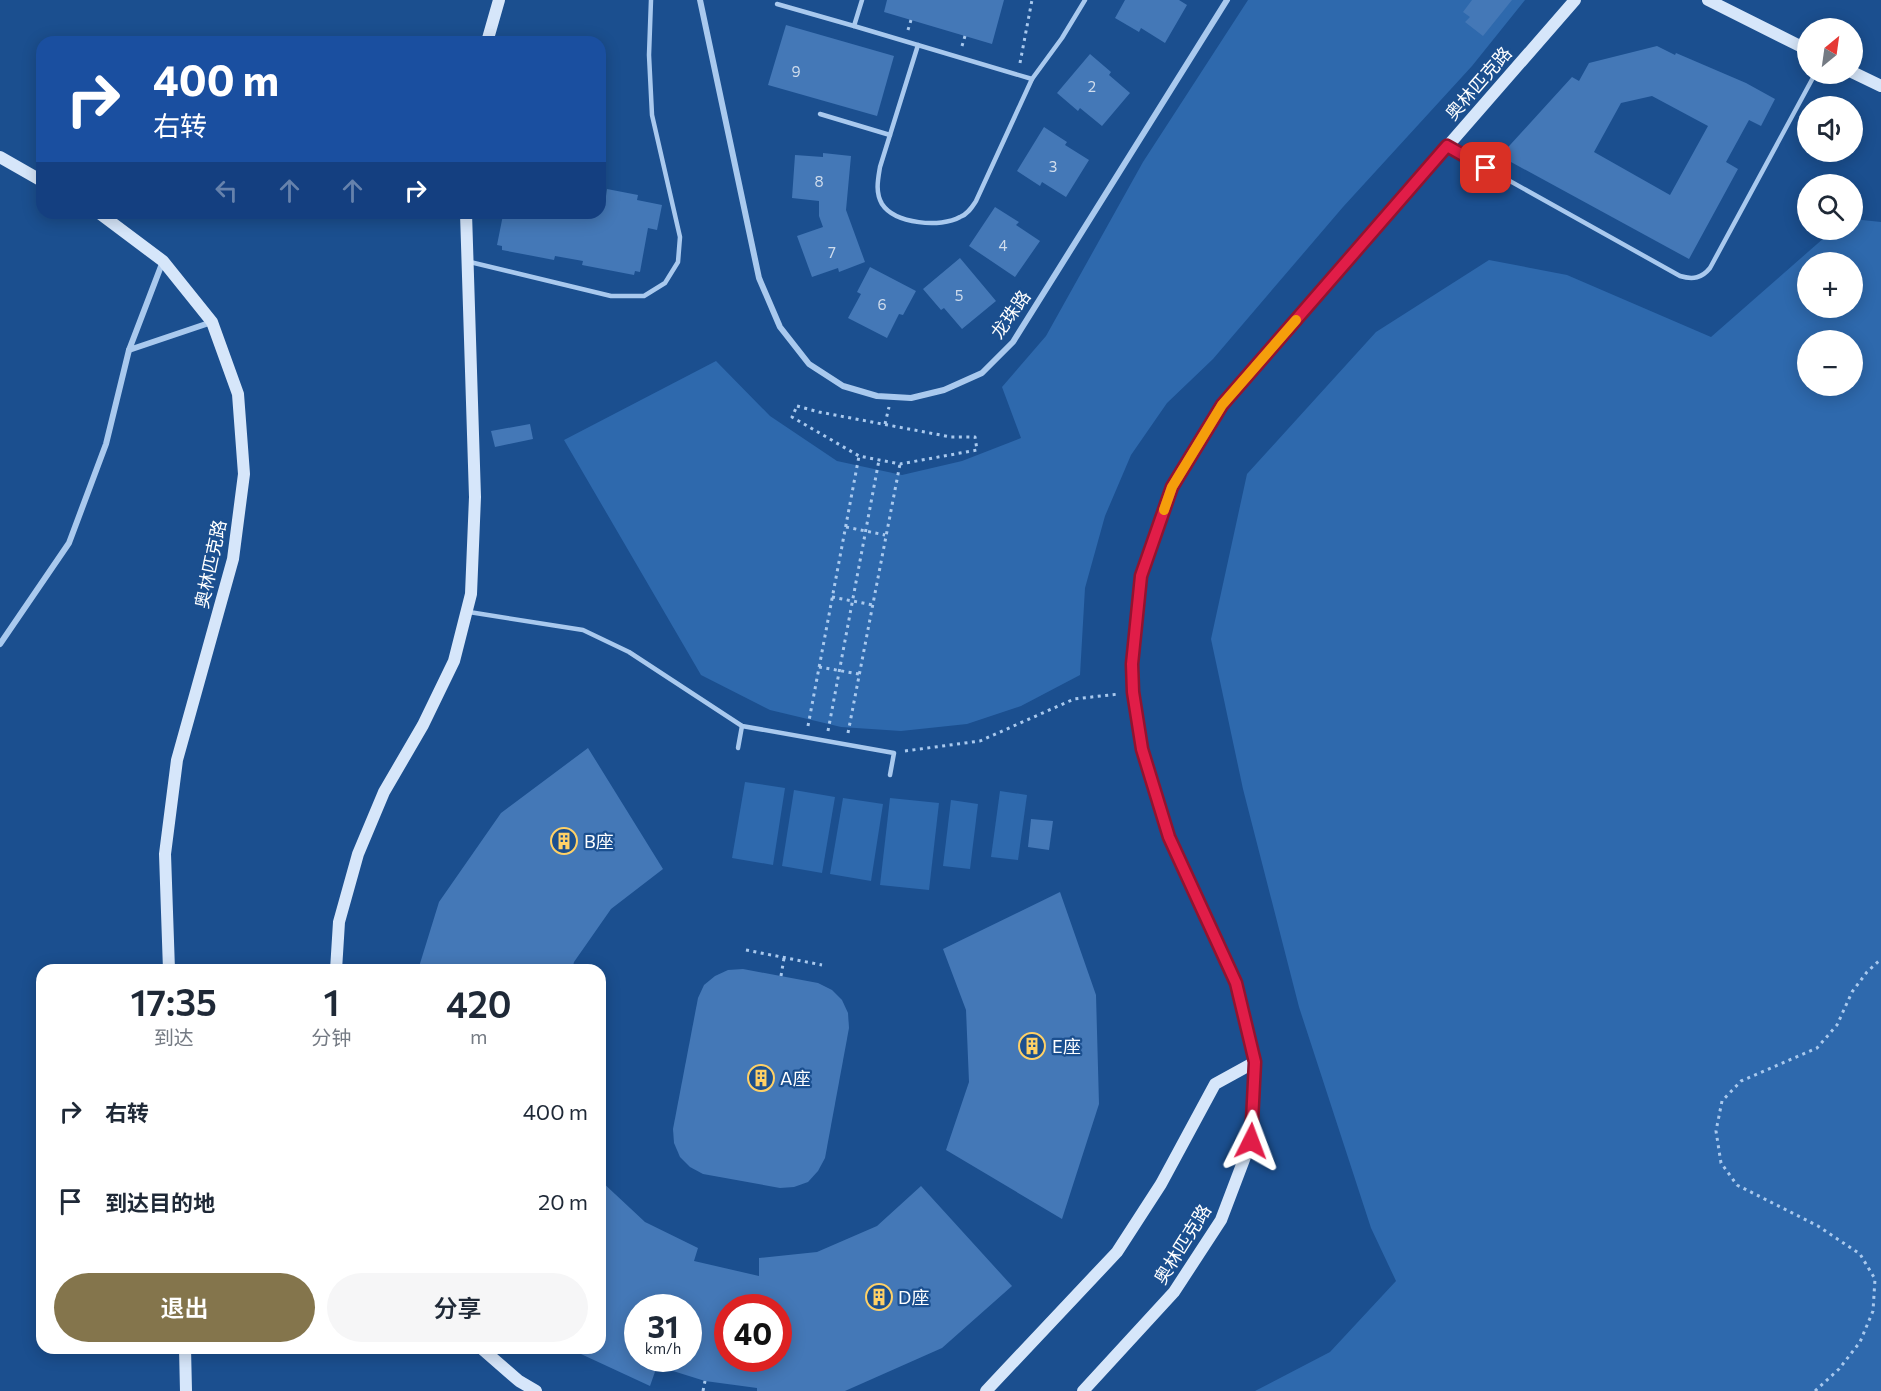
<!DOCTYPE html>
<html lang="zh">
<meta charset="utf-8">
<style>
:root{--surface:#fff;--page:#f6f6f7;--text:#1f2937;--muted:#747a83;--accent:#84754c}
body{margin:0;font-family:Commissioner,"Noto Sans SC",sans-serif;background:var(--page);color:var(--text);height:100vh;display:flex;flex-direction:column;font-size:22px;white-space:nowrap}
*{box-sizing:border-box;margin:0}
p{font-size:20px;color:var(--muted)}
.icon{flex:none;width:33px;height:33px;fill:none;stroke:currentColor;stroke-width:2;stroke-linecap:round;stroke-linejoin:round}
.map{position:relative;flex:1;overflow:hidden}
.drawer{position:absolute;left:36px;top:964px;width:570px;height:390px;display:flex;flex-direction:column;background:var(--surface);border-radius:18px;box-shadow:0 3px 15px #0003}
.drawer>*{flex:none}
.guide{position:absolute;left:36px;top:36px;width:570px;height:183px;border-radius:18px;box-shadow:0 3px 15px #0003;background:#1a4fa0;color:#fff;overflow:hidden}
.needle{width:39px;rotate:29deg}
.controls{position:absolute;left:1797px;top:18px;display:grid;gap:12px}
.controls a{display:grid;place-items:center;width:66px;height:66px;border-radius:50%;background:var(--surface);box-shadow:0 3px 15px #0003;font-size:30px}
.speed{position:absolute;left:624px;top:1294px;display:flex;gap:12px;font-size:30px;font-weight:700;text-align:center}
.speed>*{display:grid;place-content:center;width:78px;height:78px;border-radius:50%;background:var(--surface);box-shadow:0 3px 15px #0003;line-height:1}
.speed small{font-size:15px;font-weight:400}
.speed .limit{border:9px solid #d22;background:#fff;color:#111}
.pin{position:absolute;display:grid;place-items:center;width:51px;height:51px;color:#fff;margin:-26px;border-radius:12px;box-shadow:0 3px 9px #0006}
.me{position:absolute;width:66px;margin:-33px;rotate:3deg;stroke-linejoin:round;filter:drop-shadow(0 0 4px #0008)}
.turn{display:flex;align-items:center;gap:21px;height:126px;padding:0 18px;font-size:27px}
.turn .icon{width:78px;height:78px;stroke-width:2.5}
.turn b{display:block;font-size:42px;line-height:51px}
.lanes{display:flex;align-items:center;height:57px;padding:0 18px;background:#0003;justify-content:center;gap:30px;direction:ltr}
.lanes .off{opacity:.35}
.eta{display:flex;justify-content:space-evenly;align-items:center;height:102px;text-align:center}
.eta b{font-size:36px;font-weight:600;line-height:42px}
.action{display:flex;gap:12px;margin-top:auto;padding:12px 18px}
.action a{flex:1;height:69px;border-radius:36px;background:var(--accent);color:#fff;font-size:24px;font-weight:600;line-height:69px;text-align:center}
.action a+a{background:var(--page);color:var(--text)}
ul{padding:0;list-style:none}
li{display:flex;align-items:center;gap:18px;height:90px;padding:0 18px}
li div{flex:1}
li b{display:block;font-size:22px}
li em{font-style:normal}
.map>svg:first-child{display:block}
.green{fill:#2e69ad;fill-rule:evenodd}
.building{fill:#4478b7;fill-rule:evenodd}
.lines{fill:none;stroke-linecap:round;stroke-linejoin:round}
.path{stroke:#a9c9ee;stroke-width:3;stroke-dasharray:3 4.5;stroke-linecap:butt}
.lane{stroke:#a9c9ee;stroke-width:4.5}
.street{stroke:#a9c9ee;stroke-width:6}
.secondary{stroke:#d6e6fa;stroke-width:12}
.route-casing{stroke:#92132f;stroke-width:15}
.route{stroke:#e11d48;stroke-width:10}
.slow{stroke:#f59e0b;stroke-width:10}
.labels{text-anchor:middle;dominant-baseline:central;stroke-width:4.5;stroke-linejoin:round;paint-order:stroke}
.number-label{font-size:15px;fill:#d0dded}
.street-label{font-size:18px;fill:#fff;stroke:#1b4f8f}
.poi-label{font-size:18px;fill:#fff;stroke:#1b4f8f;text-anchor:start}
</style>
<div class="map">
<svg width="1881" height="1391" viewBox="0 0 1881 1391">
<rect width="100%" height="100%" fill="#1b4f8f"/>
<g class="green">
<polygon points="1248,0 1525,0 1472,66 1343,207 1213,359 1167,403 1131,455 1105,516 1085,588 1080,675 1021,706 967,724 901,731 841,727 770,710 701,675 564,440 716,361 770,416 837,461 902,475 962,461 1021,438 1002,387 1046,336 1143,162"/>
<path d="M1853,219L1881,222V1391H1255L1330,1352L1396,1281L1371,1228L1299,1007L1243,789L1211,639L1247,474L1376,332L1489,260L1567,275L1711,337L1833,230H1852ZM1808,262H1852V308H1808ZM1808,340H1852V386H1808Z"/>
<polygon points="745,782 785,788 773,865 732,858"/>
<polygon points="794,790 835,797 822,873 782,866"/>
<polygon points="1000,791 1027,795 1018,860 991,857"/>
<polygon points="843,798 883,804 871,881 830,874"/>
<polygon points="890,798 939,803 929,890 880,885"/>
<polygon points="951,800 978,804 970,869 943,866"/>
</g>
<g class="building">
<polygon points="887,0 1004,0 992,44 884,12"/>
<polygon points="1125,0 1179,0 1187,5 1165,43 1141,28 1139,32 1115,18"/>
<polygon points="1472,0 1512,0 1483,36 1465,22 1470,17 1463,12"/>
<polygon points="786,25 894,56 877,116 768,85"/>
<path d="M1657,46L1675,55L1676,53L1746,83L1775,99L1761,126L1749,120L1726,162L1738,169L1689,259L1500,156L1572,77L1579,81L1589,63ZM1652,96L1708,126L1670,195L1594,152L1621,103Z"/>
<polygon points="1090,54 1111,72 1109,75 1130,93 1102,126 1080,108 1078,111 1057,93"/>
<polygon points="1044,127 1067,142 1065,145 1089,160 1066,197 1042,182 1040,186 1017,171"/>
<polygon points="823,153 851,156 846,210 865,262 839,272 838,268 812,277 797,236 823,227 819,216 819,201 792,198 795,155 823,157"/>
<polygon points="607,189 638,195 637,200 662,205 657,230 648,228 640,272 635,271 634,275 582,265 583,261 555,256 554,260 502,250 502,246 497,245 503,215 511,217 511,213 600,213 600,195 606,196"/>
<polygon points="995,207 1019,222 1016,225 1040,241 1015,277 969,246"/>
<polygon points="960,258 996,301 962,329 944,308 941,310 923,289"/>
<polygon points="870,267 916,291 903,315 899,314 887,338 848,318 861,294 857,292"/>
<polygon points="530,424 533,439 495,447 491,431"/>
<polygon points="588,748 663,869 611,909 574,962 572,970 418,970 439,902 501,813"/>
<polygon points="1031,819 1053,821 1049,850 1028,847"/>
<polygon points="1060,892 1096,995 1099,1104 1062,1219 946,1150 969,1082 966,1010 943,949"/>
<polygon points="743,969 818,983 832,990 842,1000 848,1013 849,1028 825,1158 818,1171 808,1182 794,1187 780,1188 703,1174 690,1167 680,1157 674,1143 673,1129 698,998 704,985 715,976 728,970"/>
<path d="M600,1180L645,1222L698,1248L694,1261L759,1276V1258L817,1252L877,1226L921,1186L1012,1286L942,1348L845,1391H757V1388L705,1381L657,1366L650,1386L568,1348H600ZM638,1308H688V1359H638ZM728,1308H778V1359H728Z"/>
</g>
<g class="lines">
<g class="path">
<polyline points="908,30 911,20"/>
<polyline points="962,46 965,36"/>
<polyline points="1020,63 1032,0"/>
<polygon points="797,406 819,412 951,437 975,437 977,450 900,464 859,456 792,417"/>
<polyline points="885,424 889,407"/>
<polyline points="846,527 885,535"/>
<polyline points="832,597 873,605"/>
<polyline points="819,667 859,674"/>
<polyline points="808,726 859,456"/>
<polyline points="828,731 879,460"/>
<polyline points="848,733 900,464"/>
<polyline points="905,751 980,741 1074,699 1119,694"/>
<polyline points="746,950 822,965"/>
<polyline points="781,976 784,958"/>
<polyline points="703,1391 705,1381"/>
<polyline points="1815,1391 1839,1369 1860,1342 1873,1311 1875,1279 1860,1254 1818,1226 1737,1185 1721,1163 1716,1131 1722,1101 1741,1081 1817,1048 1837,1025 1852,992 1867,972 1881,959"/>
</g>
<g class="lane">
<polyline points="862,0 854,26 1032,79 1062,38 1085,0"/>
<polyline points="777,4 854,26"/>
<path d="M918,45L880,167C878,179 875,192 882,204C895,224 941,228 960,217C968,214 972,207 976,201L1032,79"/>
<polyline points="820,114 890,135"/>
<path d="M1449,147L1680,276C1693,280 1702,278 1710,268L1815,74"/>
<polyline points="470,262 611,296 644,296 665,283 678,262 680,237 652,115 649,55 651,0"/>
<polyline points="469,612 583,630 629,652 742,726 894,753 890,775"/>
<polyline points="738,748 742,726"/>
</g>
<g class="street">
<polyline points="700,0 759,278 780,327 809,364 843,386 877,396 911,398 944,390 982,373 1013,342 1227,0"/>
<polyline points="163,261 129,350 212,322"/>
<polyline points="0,644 69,543 106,444 129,350"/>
</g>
<g class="secondary">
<polyline points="1708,0 1808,50"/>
<polyline points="487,42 499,0"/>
<polyline points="1852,72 1881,86"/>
<polyline points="0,157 42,181"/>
<polyline points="99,213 163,261 212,322 238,394 244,474 233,559 177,760 165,854 169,970"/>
<polyline points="336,970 339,922 358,854 384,792 423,725 454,661 471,594 475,497 466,213"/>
<polyline points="185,1348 186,1391"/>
<polyline points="481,1348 519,1381 536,1391"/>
<polyline points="986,1391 1117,1252 1161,1184 1215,1084 1255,1062"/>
<polyline points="1083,1391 1174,1292 1221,1220 1251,1141 1255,1062 1236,983 1169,837 1142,749 1133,692 1132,664 1141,576 1172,487 1222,405 1575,0"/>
</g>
</g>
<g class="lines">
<defs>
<polyline id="route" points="1251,1141 1255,1062 1236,983 1169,837 1142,749 1133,692 1132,664 1141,576 1172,487 1222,405 1447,146 1486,168"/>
</defs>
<use href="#route" class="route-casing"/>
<use href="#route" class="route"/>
<polyline class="slow" points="1164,510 1172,487 1222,405 1296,320"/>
</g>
<defs>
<symbol id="building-ring" viewBox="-11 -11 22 22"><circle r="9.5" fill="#1b4f8f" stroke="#ffd166" stroke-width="1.5"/><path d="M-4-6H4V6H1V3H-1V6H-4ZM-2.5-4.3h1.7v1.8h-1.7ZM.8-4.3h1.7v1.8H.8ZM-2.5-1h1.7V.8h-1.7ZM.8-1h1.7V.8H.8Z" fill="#ffd166"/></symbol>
</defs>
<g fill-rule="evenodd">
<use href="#building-ring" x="549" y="826" width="30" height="30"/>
<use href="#building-ring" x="1017" y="1031" width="30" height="30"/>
<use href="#building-ring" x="746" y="1063" width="30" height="30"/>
<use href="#building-ring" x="864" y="1282" width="30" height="30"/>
</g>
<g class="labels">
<g class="number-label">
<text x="796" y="71">9</text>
<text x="1092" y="86">2</text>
<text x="1053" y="166">3</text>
<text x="819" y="181">8</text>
<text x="1003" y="245">4</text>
<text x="832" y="252">7</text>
<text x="959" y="295">5</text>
<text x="882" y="304">6</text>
</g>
<g class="street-label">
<text transform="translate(1478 83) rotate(-49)">奥林匹克路</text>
<text transform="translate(1010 314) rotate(-55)">龙珠路</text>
<text transform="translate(210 564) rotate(-78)">奥林匹克路</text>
<text transform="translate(1182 1244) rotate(-58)">奥林匹克路</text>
</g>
<g class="poi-label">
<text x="584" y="841">B座</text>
<text x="1052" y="1046">E座</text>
<text x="780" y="1078">A座</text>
<text x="898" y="1297">D座</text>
</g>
</g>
</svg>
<div class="controls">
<a><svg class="needle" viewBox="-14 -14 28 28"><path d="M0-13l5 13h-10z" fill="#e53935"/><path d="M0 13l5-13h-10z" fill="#747a83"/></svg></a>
<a><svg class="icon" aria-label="sound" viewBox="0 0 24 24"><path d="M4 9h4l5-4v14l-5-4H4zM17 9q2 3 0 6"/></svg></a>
<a><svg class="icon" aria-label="search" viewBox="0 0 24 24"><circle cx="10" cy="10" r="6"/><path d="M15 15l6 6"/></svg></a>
<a>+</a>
<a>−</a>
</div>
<div class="speed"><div>31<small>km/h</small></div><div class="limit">40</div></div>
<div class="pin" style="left:1486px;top:168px;background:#d93025"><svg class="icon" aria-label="arrive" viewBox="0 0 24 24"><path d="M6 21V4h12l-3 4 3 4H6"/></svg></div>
<svg class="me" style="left:1251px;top:1141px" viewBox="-20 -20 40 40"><path d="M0-17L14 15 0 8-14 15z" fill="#e11d48" stroke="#fff" stroke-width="4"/></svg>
<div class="guide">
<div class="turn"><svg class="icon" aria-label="right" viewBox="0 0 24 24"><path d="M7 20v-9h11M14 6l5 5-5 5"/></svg><div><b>400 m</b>右转</div></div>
<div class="lanes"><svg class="icon off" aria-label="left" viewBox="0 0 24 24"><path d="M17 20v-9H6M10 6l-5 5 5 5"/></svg><svg class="icon off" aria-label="ahead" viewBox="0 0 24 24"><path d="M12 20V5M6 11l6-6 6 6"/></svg><svg class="icon off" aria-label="ahead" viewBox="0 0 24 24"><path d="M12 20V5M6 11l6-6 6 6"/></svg><svg class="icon" aria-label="right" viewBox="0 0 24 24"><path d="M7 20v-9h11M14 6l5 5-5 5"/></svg></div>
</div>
<section class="drawer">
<div class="eta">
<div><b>17:35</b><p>到达</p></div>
<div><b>1</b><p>分钟</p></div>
<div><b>420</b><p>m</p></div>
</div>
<ul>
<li><svg class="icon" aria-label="right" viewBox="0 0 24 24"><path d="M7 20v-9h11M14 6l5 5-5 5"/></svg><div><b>右转</b></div><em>400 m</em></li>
<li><svg class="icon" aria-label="arrive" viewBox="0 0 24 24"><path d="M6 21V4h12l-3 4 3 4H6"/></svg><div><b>到达目的地</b></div><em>20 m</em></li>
</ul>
<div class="action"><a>退出</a><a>分享</a></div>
</section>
</div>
